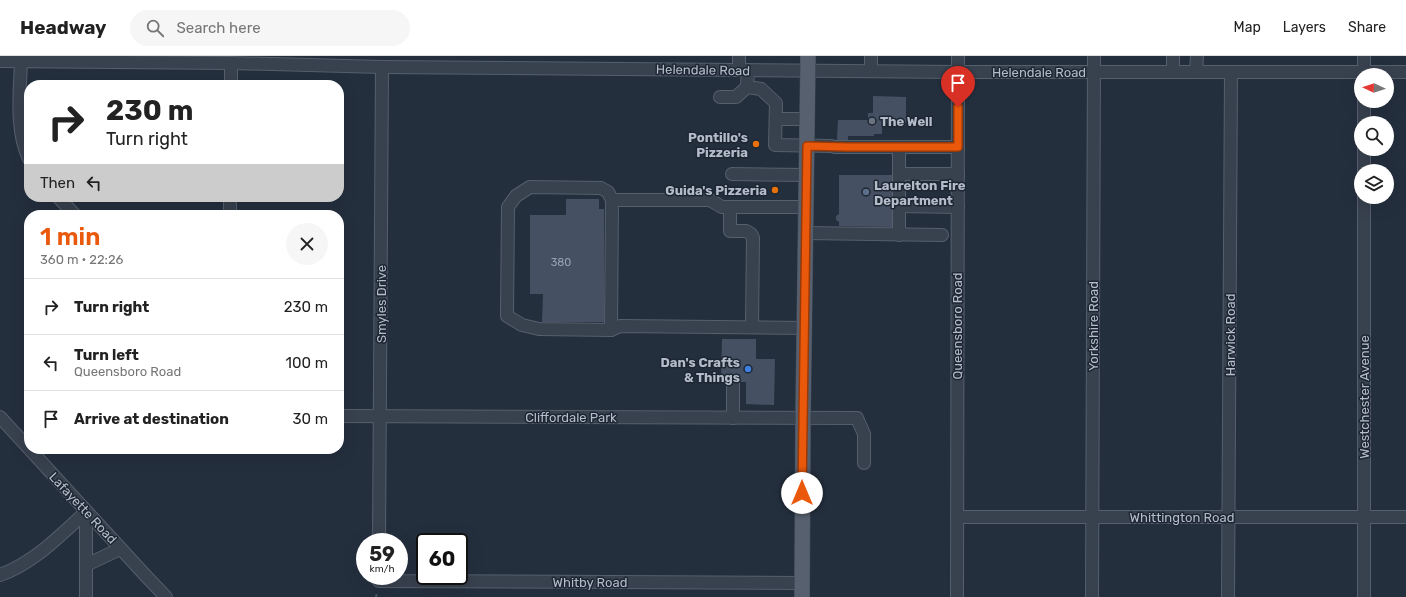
<!DOCTYPE html>
<meta charset="utf-8">
<style>
:root{--surface:#fff;--page:#f6f6f6;--text:#222;--muted:#767676;--line:#e0e0e0;--accent:#ea580c}
body{margin:0;font-family:Rubik,sans-serif;background:var(--page);color:var(--text);height:100vh;display:flex;flex-direction:column;font-size:15px;white-space:nowrap}
*{box-sizing:border-box;margin:0}
p{font-size:13px;color:var(--muted)}
.icon{flex:none;width:22px;height:22px;fill:none;stroke:currentColor;stroke-width:2;stroke-linecap:round;stroke-linejoin:round}
.map{position:relative;flex:1;overflow:hidden}
.side{position:absolute;left:24px;top:154px;width:320px;height:244px;display:flex;flex-direction:column;background:var(--surface);border-radius:16px;box-shadow:0 4px 16px #0002}
.side>*{flex:none}
.banner{position:absolute;left:24px;top:24px;width:320px;height:122px;border-radius:16px;box-shadow:0 4px 16px #0002;background:#fff;color:var(--text);overflow:hidden}
.needle{width:26px;rotate:273deg}
.controls{position:absolute;left:1354px;top:12px;display:grid;gap:8px}
.controls a{display:grid;place-items:center;width:40px;height:40px;border-radius:50%;background:var(--surface);box-shadow:0 4px 16px #0002;font-size:20px}
.speed{position:absolute;left:356px;top:477px;display:flex;gap:8px;font-size:20px;font-weight:700;text-align:center}
.speed>*{display:grid;place-content:center;width:52px;height:52px;border-radius:50%;background:var(--surface);box-shadow:0 4px 16px #0002;line-height:1}
.speed small{font-size:10px;font-weight:400}
.speed .limit{border:2px solid #111;border-radius:6px;background:#fff;color:#111}
.pin{position:absolute;display:grid;place-items:center;width:34px;height:34px;color:#fff;margin:-41px -17px;border-radius:50% 50% 50% 0;rotate:-45deg;box-shadow:0 0 4px #0007}
.pin .icon{rotate:45deg}
.me{position:absolute;width:44px;margin:-22px;rotate:0deg;stroke-linejoin:round;filter:drop-shadow(0 0 3px #0008)}
.turn{display:flex;align-items:center;gap:14px;height:84px;padding:0 16px;font-size:18px}
.turn .icon{width:52px;height:52px;stroke-width:2.5}
.turn b{display:block;font-size:28px;line-height:34px}
.then{display:flex;align-items:center;height:38px;padding:0 16px;background:#0003;gap:8px;font-size:15px}
.round{display:grid;place-items:center;flex:none;width:42px;height:42px;border-radius:21px;background:var(--page)}
.summary{display:flex;align-items:center;justify-content:space-between;height:68px;padding:0 16px}
h1{font-size:24px;font-weight:600;line-height:30px;color:var(--accent)}
ul{padding:0;list-style:none}
li{display:flex;align-items:center;gap:12px;height:56px;padding:0 16px;border-top:1px solid var(--line)}
li div{flex:1}
li b{display:block;font-size:15px}
li em{font-style:normal}
header{display:flex;align-items:center;gap:24px;box-sizing:border-box;height:56px;padding:0 20px;background:var(--surface);border-bottom:1px solid var(--line)}
header strong{font-size:19px}
nav{display:flex;gap:22px;margin-inline-start:auto;font-size:14px}
.search{width:280px;height:36px;background:var(--page);display:flex;align-items:center;gap:10px;box-sizing:border-box;padding:0 14px;border-radius:22px;color:var(--muted);font-size:15px}
.map>svg:first-child{display:block}
.building{fill:#455162}
.lines{fill:none;stroke-linecap:round;stroke-linejoin:round}
.minor-casing{stroke:#565f6c;stroke-width:14}
.major-casing{stroke:#414a57;stroke-width:16}
.path{stroke:#44595c;stroke-width:2;stroke-dasharray:3 3;stroke-linecap:butt}
.minor{stroke:#38414e;stroke-width:12}
.major{stroke:#56606e;stroke-width:15}
.route-casing{stroke:#983908;stroke-width:10}
.route{stroke:#ea580c;stroke-width:7}
.worship-dot{fill:#6b7280;stroke:#1d2633;stroke-width:1.5}
.food-dot{fill:#e8710a;stroke:#1d2633;stroke-width:1.5}
.service-dot{fill:#5c6f8a;stroke:#1d2633;stroke-width:1.5}
.shop-dot{fill:#3f7fe0;stroke:#1d2633;stroke-width:1.5}
.labels{text-anchor:middle;dominant-baseline:central;stroke-width:3;stroke-linejoin:round;paint-order:stroke}
.number-label{font-size:11px;fill:#98a1af}
.street-label{font-size:13px;fill:#b4bcc9;stroke:#1d2633}
.poi-label{font-size:13px;font-weight:bold;fill:#b4bcc9;stroke:#1d2633;text-anchor:end}
</style>
<header>
<strong>Headway</strong>
<div class="search"><svg class="icon" aria-label="search" viewBox="0 0 24 24"><circle cx="10" cy="10" r="6"/><path d="M15 15l6 6"/></svg>Search here</div>
<nav><a>Map</a><a>Layers</a><a>Share</a></nav>
</header>
<div class="map">
<svg width="1406" height="541" viewBox="0 0 1406 541">
<rect width="100%" height="100%" fill="#242f3e"/>
<g class="building">
<polygon points="873,40 906,41 906,67 882,67 882,78 874,78 874,80 848,80 848,84 837,84 838,64 868,64 868,57 873,57"/>
<polygon points="839,119 892,119 892,171 839,170 839,166 836,164 836,160 839,158"/>
<polygon points="566,143 599,143 599,153 604,153 604,266 542,266 543,238 530,238 530,159 566,159"/>
<polygon points="722,283 756,283 756,303 775,303 774,349 746,348 746,326 740,326 737,321 733,320 730,320 727,323 721,323"/>
</g>
<g class="lines">
<defs>
<g id="minor">
<polyline points="0,5 231,7 382,11 958,16 1406,16"/>
<path d="M21,5C20,37 15,73 29,103"/>
<polyline points="739,14 739,0"/>
<polyline points="748,14 747,31 761,33 776,47 775,89 831,90 835,91 958,91"/>
<polyline points="871,15 871,0"/>
<polyline points="1173,16 1173,0"/>
<polyline points="1196,16 1197,0"/>
<polyline points="1364,19 1364,0"/>
<polyline points="231,29 231,7"/>
<polyline points="720,41 736,41 747,31"/>
<polyline points="1364,45 1364,67"/>
<polyline points="776,63 807,63"/>
<polyline points="899,91 899,179"/>
<polyline points="1364,93 1364,115"/>
<polyline points="732,118 806,119"/>
<polyline points="899,118 958,118"/>
<polyline points="58,141 75,159"/>
<polyline points="899,150 958,151"/>
<polyline points="730,151 730,175 746,175 751,178 753,182 752,271"/>
<polyline points="230,159 230,141"/>
<polyline points="805,177 942,179"/>
<polyline points="804,272 620,270 611,274 539,273 522,269 507,260 508,151 516,140 530,131 601,132 608,136 612,144 710,144 722,151 806,151"/>
<polyline points="611,274 612,144"/>
<polyline points="339,360 857,362 864,378 864,407"/>
<polyline points="0,361 145,519 166,541"/>
<polyline points="733,362 733,327"/>
<polyline points="957,461 1406,461"/>
<polyline points="379,486 382,11"/>
<polyline points="86,509 120,493"/>
<path d="M0,519C34,507 59,480 86,456"/>
<polyline points="379,520 379,525 802,527"/>
<polyline points="86,541 86,456"/>
<polyline points="957,541 958,0"/>
<polyline points="1092,541 1094,0"/>
<polyline points="1228,541 1231,16"/>
<polyline points="1364,541 1364,141"/>
</g>
<polyline id="major" points="802,541 803,363 808,0"/>
</defs>
<use href="#minor" class="minor-casing"/>
<use href="#major" class="major-casing"/>
<polyline class="path" points="376,541 377,536"/>
<use href="#minor" class="minor"/>
<use href="#major" class="major"/>
</g>
<g class="lines">
<defs>
<polyline id="route" points="802,437 807,90 847,91 958,91 958,51"/>
</defs>
<use href="#route" class="route-casing"/>
<use href="#route" class="route"/>
</g>
<circle class="worship-dot" cx="872" cy="65" r="4"/>
<g class="food-dot">
<circle cx="756" cy="88" r="4"/>
<circle cx="775" cy="134" r="4"/>
</g>
<circle class="service-dot" cx="866" cy="136" r="4"/>
<circle class="shop-dot" cx="748" cy="313" r="4"/>
<g class="labels">
<g class="number-label">
<text x="561" y="206">380</text>
</g>
<g class="street-label">
<text transform="translate(703 14) rotate(1)">Helendale Road</text>
<text x="1039" y="16">Helendale Road</text>
<text transform="translate(381 248) rotate(-90)">Smyles Drive</text>
<text transform="translate(957 270) rotate(-90)">Queensboro Road</text>
<text transform="translate(1093 270) rotate(-90)">Yorkshire Road</text>
<text transform="translate(1230 279) rotate(-90)">Harwick Road</text>
<text transform="translate(1364 341) rotate(-90)">Westchester Avenue</text>
<text x="571" y="361">Cliffordale Park</text>
<text transform="translate(83 452) rotate(47)">Lafayette Road</text>
<text x="1182" y="461">Whittington Road</text>
<text x="590" y="526">Whitby Road</text>
</g>
<g class="poi-label">
<text x="880" y="65" text-anchor="start">The Well</text>
<text x="748" y="81">Pontillo's<tspan x="748" dy="15">Pizzeria</tspan></text>
<text x="874" y="129" text-anchor="start">Laurelton Fire<tspan x="874" dy="15">Department</tspan></text>
<text x="767" y="134">Guida's Pizzeria</text>
<text x="740" y="306">Dan's Crafts<tspan x="740" dy="15">&amp; Things</tspan></text>
</g>
</g>
</svg>
<div class="controls">
<a><svg class="needle" viewBox="-14 -14 28 28"><path d="M0-13l5 13h-10z" fill="#e53935"/><path d="M0 13l5-13h-10z" fill="#767676"/></svg></a>
<a><svg class="icon" aria-label="search" viewBox="0 0 24 24"><circle cx="10" cy="10" r="6"/><path d="M15 15l6 6"/></svg></a>
<a><svg class="icon" aria-label="layers" viewBox="0 0 24 24"><path d="M12 4l9 5-9 5-9-5zM3 14l9 5 9-5"/></svg></a>
</div>
<div class="speed"><div>59<small>km/h</small></div><div class="limit">60</div></div>
<div class="pin" style="left:958px;top:51px;background:#d93025"><svg class="icon" aria-label="arrive" viewBox="0 0 24 24"><path d="M6 21V4h12l-3 4 3 4H6"/></svg></div>
<svg class="me" style="left:802px;top:437px" viewBox="-20 -20 40 40"><circle r="19" fill="#fff"/><path d="M0-13L10 11 0 6-10 11z" fill="#ea580c"/></svg>
<div class="banner">
<div class="turn"><svg class="icon" aria-label="right" viewBox="0 0 24 24"><path d="M7 20v-9h11M14 6l5 5-5 5"/></svg><div><b>230 m</b>Turn right</div></div>
<div class="then">Then<svg class="icon" aria-label="left" viewBox="0 0 24 24"><path d="M17 20v-9H6M10 6l-5 5 5 5"/></svg></div>
</div>
<section class="side">
<div class="summary"><div><h1>1 min</h1><p>360 m · 22:26</p></div><a class="round"><svg class="icon" aria-label="close" viewBox="0 0 24 24"><path d="M6 6l12 12M18 6L6 18"/></svg></a></div>
<ul>
<li><svg class="icon" aria-label="right" viewBox="0 0 24 24"><path d="M7 20v-9h11M14 6l5 5-5 5"/></svg><div><b>Turn right</b></div><em>230 m</em></li>
<li><svg class="icon" aria-label="left" viewBox="0 0 24 24"><path d="M17 20v-9H6M10 6l-5 5 5 5"/></svg><div><b>Turn left</b><p>Queensboro Road</p></div><em>100 m</em></li>
<li><svg class="icon" aria-label="arrive" viewBox="0 0 24 24"><path d="M6 21V4h12l-3 4 3 4H6"/></svg><div><b>Arrive at destination</b></div><em>30 m</em></li>
</ul>
</section>
</div>
